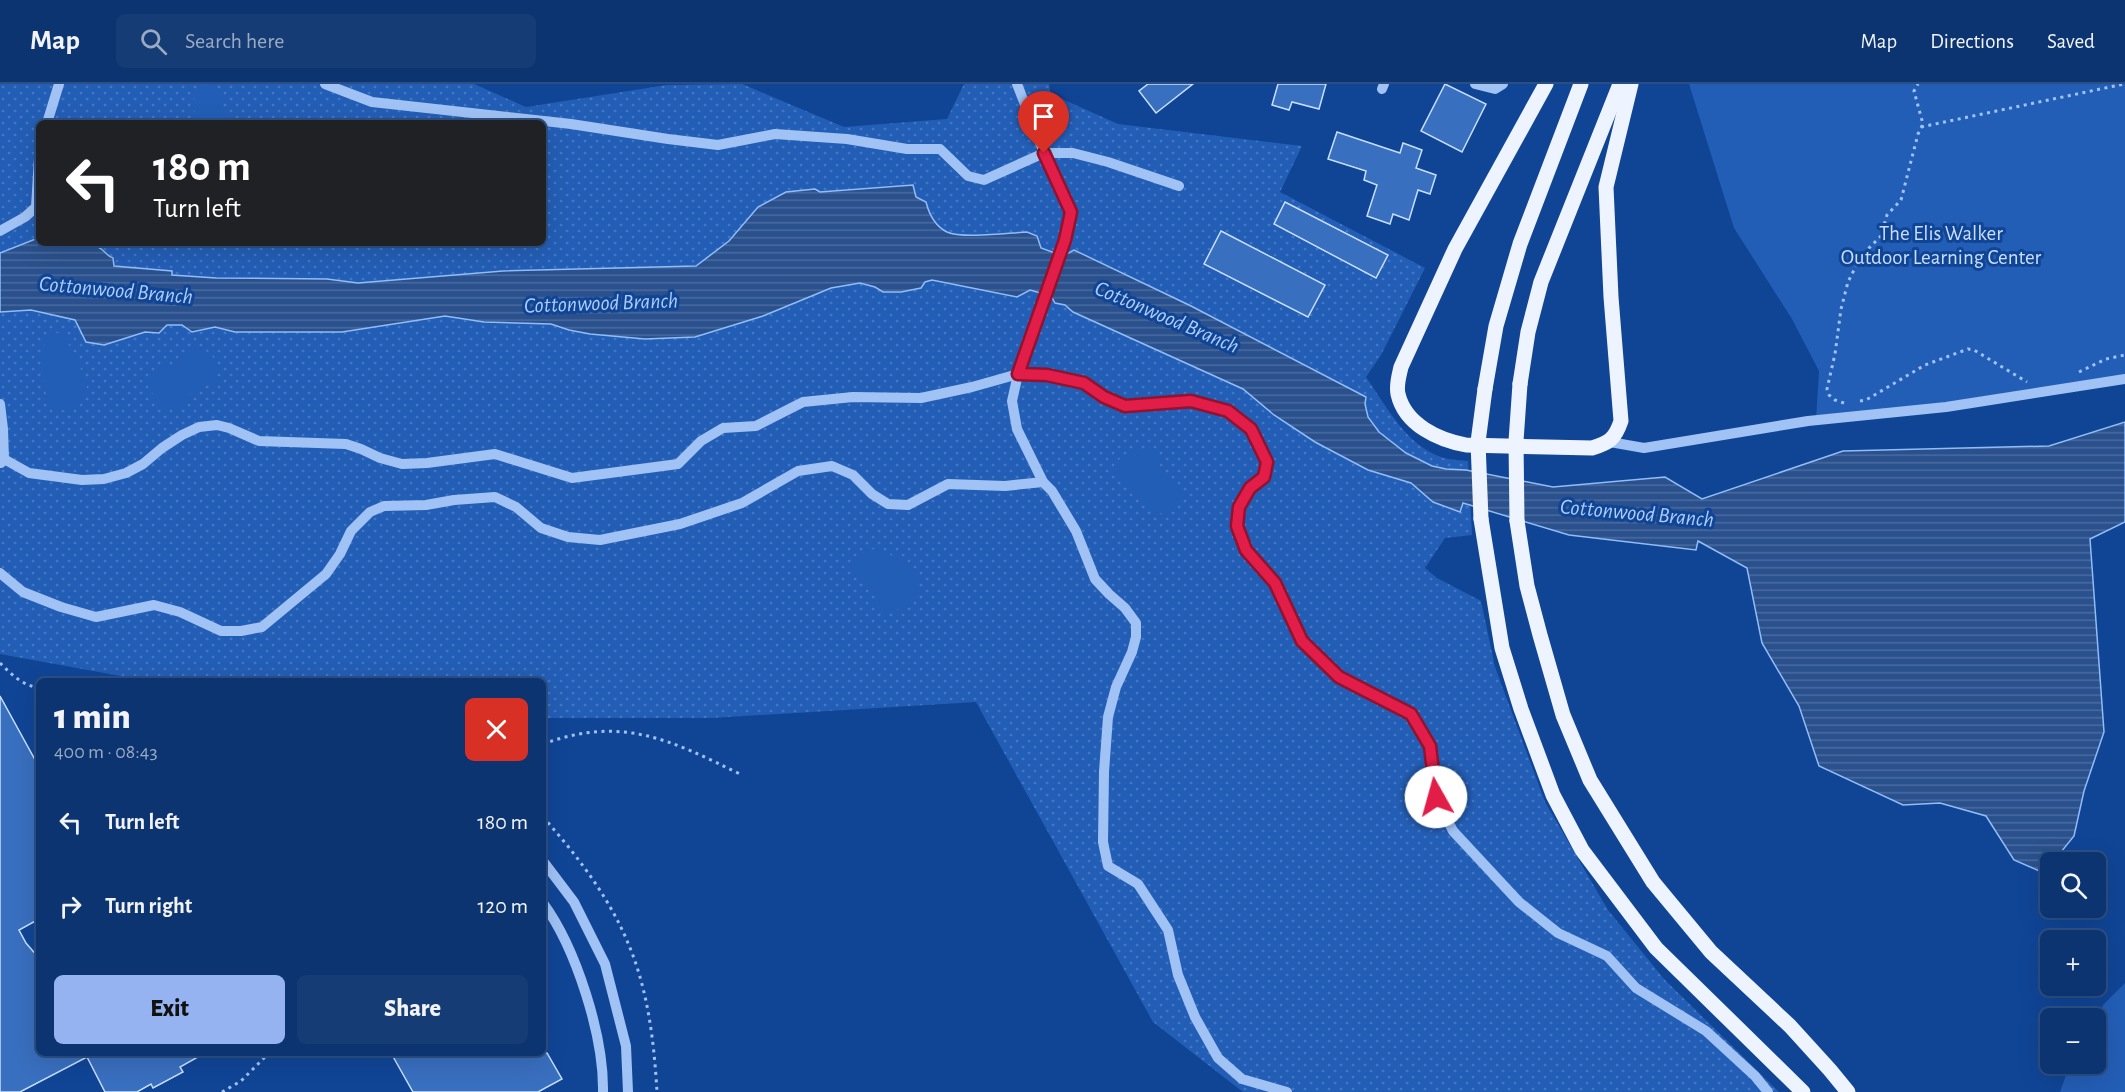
<!DOCTYPE html>
<meta charset="utf-8">
<style>
:root{--surface:#0c3470;--page:#153c75;--text:#f1f3f6;--muted:#9aaac3;--line:#2c4f83;--accent:#95b2f1}
body{margin:0;font-family:"Alegreya Sans",sans-serif;background:var(--page);color:var(--text);height:100vh;display:flex;flex-direction:column;font-size:22px;white-space:nowrap}
*{box-sizing:border-box;margin:0}
p{font-size:20px;color:var(--muted)}
.icon{flex:none;width:33px;height:33px;fill:none;stroke:currentColor;stroke-width:2;stroke-linecap:round;stroke-linejoin:round}
.map{position:relative;flex:1;overflow:hidden}
.panel{position:absolute;left:36px;top:594px;width:510px;height:378px;display:flex;flex-direction:column;background:var(--surface);border-radius:9px;box-shadow:0 6px 24px #0002,0 0 0 2px var(--line)}
.panel>*{flex:none}
.top-card{position:absolute;left:36px;top:36px;width:510px;height:126px;border-radius:9px;box-shadow:0 6px 24px #0002,0 0 0 2px var(--line);background:#202124;color:#fff;overflow:hidden}
.tools{position:absolute;left:2040px;top:768px;display:grid;gap:12px}
.tools a{display:grid;place-items:center;width:66px;height:66px;border-radius:9px;background:var(--surface);box-shadow:0 6px 24px #0002,0 0 0 2px var(--line);font-size:30px}
.pin{position:absolute;display:grid;place-items:center;width:51px;height:51px;color:#fff;margin:-62px -26px;border-radius:50% 50% 50% 0;rotate:-45deg;box-shadow:0 0 6px #0007}
.pin .icon{rotate:45deg}
.me{position:absolute;width:66px;margin:-33px;rotate:353deg;stroke-linejoin:round;filter:drop-shadow(0 0 4px #0008)}
.turn{display:flex;align-items:center;gap:21px;height:126px;padding:0 18px;font-size:27px}
.turn .icon{width:78px;height:78px;stroke-width:2.5}
.turn b{display:block;font-size:42px;line-height:51px}
.round{display:grid;place-items:center;flex:none;width:63px;height:63px;border-radius:9px;background:var(--page)}
.summary{display:flex;align-items:center;justify-content:space-between;height:102px;padding:0 18px}
h1{font-size:36px;font-weight:800;line-height:45px}
.cta{display:flex;gap:12px;margin-top:auto;padding:12px 18px}
.cta a{flex:1;height:69px;border-radius:9px;background:var(--accent);color:#111;font-size:24px;font-weight:800;line-height:69px;text-align:center}
.cta a+a{background:var(--page);color:var(--text)}
ul{padding:0;list-style:none}
li{display:flex;align-items:center;gap:18px;height:84px;padding:0 18px}
li div{flex:1}
li b{display:block;font-size:22px}
li em{font-style:normal}
header{display:flex;align-items:center;gap:36px;box-sizing:border-box;height:84px;padding:0 30px;background:var(--surface);border-bottom:2px solid var(--line)}
header strong{font-size:28px}
nav{display:flex;gap:33px;margin-inline-start:auto;font-size:21px}
.search{width:420px;height:54px;background:var(--page);display:flex;align-items:center;gap:15px;box-sizing:border-box;padding:0 21px;border-radius:9px;color:var(--muted);font-size:22px}
.map>svg:first-child{display:block}
.grass{fill:url(#grass-dots);fill-rule:evenodd}
.green{fill:#235eb6}
.water{fill:url(#water-rules);stroke:#91bcf7;stroke-width:1.5}
.building{fill:#396fbf;stroke:#c8defe;stroke-width:1.5}
.lines{fill:none;stroke-linecap:round;stroke-linejoin:round}
.path{stroke:#a0c2f4;stroke-width:3;stroke-dasharray:3 4.5;stroke-linecap:butt}
.minor{stroke:#a0c2f4;stroke-width:10}
.major{stroke:#edf3ff;stroke-width:15}
.major-bridge{stroke:#edf3ff;stroke-width:15}
.route-casing{stroke:#92132f;stroke-width:15}
.route{stroke:#e11d48;stroke-width:10}
.labels{text-anchor:middle;dominant-baseline:central;stroke-width:6;stroke-linejoin:round;paint-order:stroke}
.park-label{font-size:21px;fill:#c8defe;stroke:#104596}
.water-label{font-size:22px;font-style:italic;fill:#acccfb;stroke:#104596}
</style>
<header>
<strong>Map</strong>
<div class="search"><svg class="icon" aria-label="search" viewBox="0 0 24 24"><circle cx="10" cy="10" r="6"/><path d="M15 15l6 6"/></svg>Search here</div>
<nav><a>Map</a><a>Directions</a><a>Saved</a></nav>
</header>
<div class="map">
<svg width="2125" height="1008" viewBox="0 0 2125 1008">
<defs>
<pattern id="grass-dots" width="8" height="8" patternUnits="userSpaceOnUse" patternTransform="scale(1.5)"><rect width="8" height="8" fill="#235eb6"/><path d="M2 2h.1M6 6h.1" fill="none" stroke="#4476c1" stroke-width="1.8" stroke-linecap="round"/></pattern>
<pattern id="water-rules" width="6" height="5" patternUnits="userSpaceOnUse" patternTransform="scale(1.5)"><rect width="6" height="5" fill="#2a518d"/><path d="M0 2.5h6" fill="none" stroke="#4a6b9e"/></pattern>
</defs>
<rect width="100%" height="100%" fill="#104596"/>
<path class="grass" d="M0,0H474L526,23L667,1L742,0L844,43L947,35L964,0H1049L1051,10L1118,40L1302,62L1280,108L1425,184L1381,271L1366,293C1387,323 1407,363 1444,374C1452,376 1461,376 1468,377L1472,451L1445,454L1425,484L1437,494L1481,517L1495,583L1545,718L1608,826L1664,895L1779,1008H1243L1153,938L976,618L711,634H543V597H148L0,570ZM39,39H543V159H39Z"/>
<g class="green">
<polygon points="1689,0 2125,0 2125,295 1816,336 1819,287 1792,235 1734,144"/>
<path d="M210,1C227,10 218,14 224,27C226,31 231,35 234,39H199C192,24 191,16 201,2Z"/>
<polygon points="53,248 61,250 66,254 75,276 86,293 87,307 79,323 66,327 56,324 47,316 40,274 47,252"/>
<path d="M190,263C210,262 224,280 214,299C206,301 199,303 192,308C181,316 181,328 165,324C156,311 132,295 159,284C163,283 169,283 173,280C179,276 184,268 190,263Z"/>
<path d="M1134,364C1140,365 1147,365 1153,369C1160,373 1158,379 1162,386C1168,396 1178,401 1183,412C1177,428 1165,436 1150,423C1144,418 1140,410 1134,405C1125,399 1118,396 1112,387L1116,378Z"/>
<path d="M875,465C891,469 931,488 915,511C913,515 907,518 904,520C895,528 891,532 879,527L876,510L871,502L852,491C846,474 861,467 875,465Z"/>
<polygon points="2125,899 2125,1008 2060,1008 2070,980 2096,980 2095,934 2104,920"/>
</g>
<path class="water" d="M913,101L916,113L926,118C929,130 935,142 947,148C962,155 1008,149 1027,148L1037,152L1041,164L1063,172L1074,166L1191,222L1366,313L1365,320L1368,333L1379,348L1406,369L1432,382L1446,385L1466,386L1553,403L1665,393L1702,415L1843,367L2049,362L2125,338V438L2090,455L2104,648L2084,707L2074,752L2044,789L2014,776L1986,732L1940,719L1903,721L1819,682L1799,622L1762,559L1747,484L1698,457L1696,466L1569,451L1463,419L1460,428L1433,418L1411,399L1368,386L1315,358L1274,331L1243,305L1073,228L1065,221L1055,219L1051,212L1030,206L1017,213L932,196L925,198L921,204L901,208H883L875,203L860,199L831,204L763,232L695,253L645,255L590,250L569,246L551,240L484,238L445,232L342,248H235L215,243L192,248L182,241H167L159,249L145,248L104,261L86,258L75,236L31,226L0,228V169L38,154L39,159C59,159 79,157 98,163C105,166 106,172 113,174L114,182L172,187V191L216,194L327,195L358,199L503,187L696,182L729,157L758,123L786,108L815,105L820,108Z"/>
<g class="building">
<polygon points="1148,0 1193,0 1156,29 1139,7"/>
<polygon points="1278,0 1326,0 1319,25 1292,18 1289,26 1272,21"/>
<polygon points="1445,0 1486,20 1462,68 1421,47"/>
<polygon points="1337,48 1400,69 1403,59 1422,66 1416,84 1436,91 1430,110 1418,106 1409,136 1393,130 1390,140 1367,132 1377,101 1364,96 1366,87 1328,75"/>
<polygon points="1285,118 1388,171 1376,194 1274,140"/>
<polygon points="1221,147 1325,201 1308,233 1204,180"/>
<polygon points="0,612 39,683 39,835 19,846 26,859 39,874 39,969 205,969 180,983 183,988 153,1004 151,1000 137,1008 105,1008 87,973 20,1008 0,1008"/>
<polygon points="391,969 547,969 562,995 538,1008 413,1008"/>
</g>
<g class="lines">
<g class="path">
<polyline points="1921,43 2124,0"/>
<polyline points="2079,288 2106,275 2125,271"/>
<polyline points="1860,317 1866,316 1925,281 1968,265 1974,266 2027,298"/>
<polyline points="1844,319 1835,316 1829,311 1827,305 1835,270 1841,225 1848,198 1861,172 1881,152 1887,131 1901,116 1918,50 1923,40 1914,7 1918,0"/>
<path d="M0,579C12,591 22,601 39,604"/>
<path d="M543,660C623,631 670,656 742,691"/>
<path d="M543,733C576,770 609,813 628,859C648,906 654,957 657,1008"/>
<polyline points="222,1008 241,997 269,969"/>
</g>
<g class="minor">
<polyline points="325,0 372,18 571,40 668,55 718,61 775,50 847,55 907,65 940,65 968,92 984,96 1044,69 1073,69 1108,78 1179,102"/>
<polyline points="1017,0 1044,69 1071,128 1065,156 1018,290 1012,317 1017,345 1043,398 1052,407 1076,447 1095,495 1109,510 1125,524 1136,539 1136,553 1132,568 1116,603 1108,633 1104,688 1103,758 1108,782 1138,800 1168,846 1178,891 1195,933 1218,974 1242,995 1287,1008"/>
<polyline points="1475,0 1495,5 1503,0"/>
<polyline points="1382,5 1384,0"/>
<polyline points="47,39 59,0"/>
<polyline points="0,147 25,133 36,123 39,74"/>
<polyline points="0,320 3,345 4,375 1,379"/>
<polyline points="1610,358 1644,364 1808,337 1946,323 2125,295"/>
<polyline points="4,375 29,389 82,396 104,395 126,389 143,380 162,364 182,351 199,343 217,341 229,344 259,357 346,360 361,365 380,374 402,380 427,379 495,370 572,394 678,380 701,357 723,344 756,342 803,318 853,313 921,314 972,303 1018,290 1047,291 1084,299 1104,313 1125,322 1191,317 1228,327 1251,345 1267,378 1264,393 1250,404 1239,423 1237,442 1246,466 1275,499 1302,557 1339,593 1411,630 1430,662 1436,713 1453,747 1519,818 1558,849 1607,872 1636,904 1706,947 1755,992 1768,1008"/>
<polyline points="0,489 23,508 61,523 96,533 154,521 180,528 221,547 241,547 262,543 326,490 340,470 351,447 370,428 384,422 426,421 454,416 495,413 516,423 541,444 568,453 600,456 680,440 742,419 798,387 832,382 853,391 872,410 888,420 908,421 948,400 1005,402 1043,398"/>
<polyline points="543,777 574,818 605,880 626,962 628,1008"/>
<path d="M543,819C576,864 604,952 603,1008"/>
</g>
<g class="major">
<path d="M1546,0L1455,165L1401,283C1399,292 1396,301 1398,310C1405,341 1439,356 1466,361L1592,364C1609,359 1615,355 1621,337L1611,213L1606,103L1631,0"/>
<polyline points="1520,300 1528,248 1541,198 1620,0"/>
<polyline points="1485,305 1496,242 1520,160 1581,0"/>
<polyline points="1481,435 1502,564 1521,625 1553,711 1582,766 1656,864 1803,1008"/>
<polyline points="1517,437 1527,502 1540,551 1563,631 1590,696 1653,798 1711,868 1790,942 1830,986 1848,1008"/>
</g>
<g class="major-bridge">
<polyline points="1481,435 1478,358 1485,305"/>
<polyline points="1517,437 1516,357 1520,300"/>
</g>
</g>
<g class="lines">
<defs>
<polyline id="route" points="1044,69 1071,128 1065,156 1018,290 1047,291 1084,299 1104,313 1125,322 1191,317 1228,327 1251,345 1267,378 1264,393 1250,404 1239,423 1237,442 1246,466 1275,499 1302,557 1339,593 1411,630 1430,662 1436,713"/>
</defs>
<use href="#route" class="route-casing"/>
<use href="#route" class="route"/>
</g>
<g class="labels">
<g class="park-label">
<text x="1941" y="149">The Elis Walker<tspan x="1941" dy="24">Outdoor Learning Center</tspan></text>
</g>
<g class="water-label">
<text transform="translate(116 206) rotate(5)">Cottonwood Branch</text>
<text transform="translate(601 219) rotate(-2)">Cottonwood Branch</text>
<text transform="translate(1167 233) rotate(23)">Cottonwood Branch</text>
<text transform="translate(1637 429) rotate(5)">Cottonwood Branch</text>
</g>
</g>
</svg>
<div class="tools">
<a><svg class="icon" aria-label="search" viewBox="0 0 24 24"><circle cx="10" cy="10" r="6"/><path d="M15 15l6 6"/></svg></a>
<a>+</a>
<a>−</a>
</div>
<div class="pin" style="left:1044px;top:69px;background:#d93025"><svg class="icon" aria-label="arrive" viewBox="0 0 24 24"><path d="M6 21V4h12l-3 4 3 4H6"/></svg></div>
<svg class="me" style="left:1436px;top:713px" viewBox="-20 -20 40 40"><circle r="19" fill="#fff"/><path d="M0-13L10 11 0 6-10 11z" fill="#e11d48"/></svg>
<div class="top-card">
<div class="turn"><svg class="icon" aria-label="left" viewBox="0 0 24 24"><path d="M17 20v-9H6M10 6l-5 5 5 5"/></svg><div><b>180 m</b>Turn left</div></div>
</div>
<section class="panel">
<div class="summary"><div><h1>1 min</h1><p>400 m · 08:43</p></div><a class="round" style="background:#d93025;color:#fff"><svg class="icon" aria-label="close" viewBox="0 0 24 24"><path d="M6 6l12 12M18 6L6 18"/></svg></a></div>
<ul>
<li><svg class="icon" aria-label="left" viewBox="0 0 24 24"><path d="M17 20v-9H6M10 6l-5 5 5 5"/></svg><div><b>Turn left</b></div><em>180 m</em></li>
<li><svg class="icon" aria-label="right" viewBox="0 0 24 24"><path d="M7 20v-9h11M14 6l5 5-5 5"/></svg><div><b>Turn right</b></div><em>120 m</em></li>
</ul>
<div class="cta"><a>Exit</a><a>Share</a></div>
</section>
</div>
